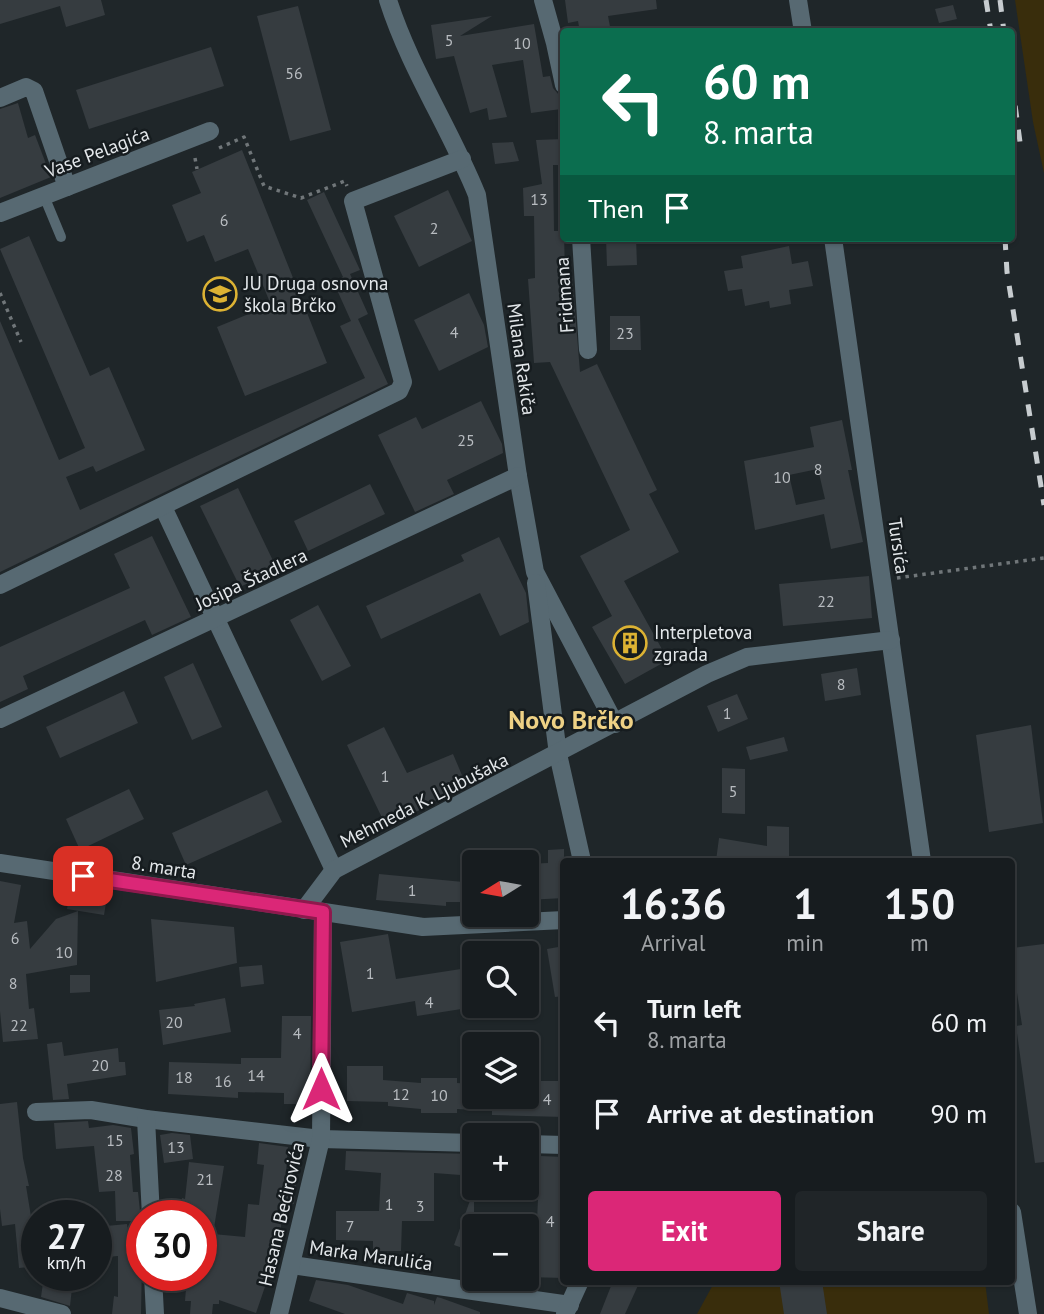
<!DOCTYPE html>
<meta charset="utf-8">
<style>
:root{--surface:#171c1f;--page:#202528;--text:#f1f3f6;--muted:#9ea1a4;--line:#363a3d;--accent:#db2777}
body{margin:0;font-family:"PT Sans",sans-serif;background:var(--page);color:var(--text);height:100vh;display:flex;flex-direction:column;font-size:26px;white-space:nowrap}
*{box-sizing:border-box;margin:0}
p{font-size:23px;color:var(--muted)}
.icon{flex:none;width:38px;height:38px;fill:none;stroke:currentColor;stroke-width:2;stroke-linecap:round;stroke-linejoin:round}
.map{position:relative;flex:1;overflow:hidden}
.details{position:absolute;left:560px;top:858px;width:455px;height:427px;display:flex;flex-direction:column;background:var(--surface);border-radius:7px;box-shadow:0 2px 5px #0004,0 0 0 2px var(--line)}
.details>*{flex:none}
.banner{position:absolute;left:560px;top:28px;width:455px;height:214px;border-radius:7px;box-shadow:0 2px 5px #0004,0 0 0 2px var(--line);background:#0b6e4f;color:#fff;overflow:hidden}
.needle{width:46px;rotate:259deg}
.controls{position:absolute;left:462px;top:850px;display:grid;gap:14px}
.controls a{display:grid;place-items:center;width:77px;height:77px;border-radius:7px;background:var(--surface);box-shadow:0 2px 5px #0004,0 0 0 2px var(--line);font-size:35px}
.speed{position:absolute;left:21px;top:1200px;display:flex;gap:14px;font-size:35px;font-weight:700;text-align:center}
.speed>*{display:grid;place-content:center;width:91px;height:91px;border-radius:50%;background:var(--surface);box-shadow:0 2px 5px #0004,0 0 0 2px var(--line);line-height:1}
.speed small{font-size:18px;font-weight:400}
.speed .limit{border:10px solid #d22;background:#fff;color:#111}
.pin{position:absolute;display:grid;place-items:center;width:60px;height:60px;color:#fff;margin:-30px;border-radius:14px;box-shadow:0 4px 10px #0006}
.me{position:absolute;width:77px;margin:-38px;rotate:0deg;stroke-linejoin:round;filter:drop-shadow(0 0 5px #0008)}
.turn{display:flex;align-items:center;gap:24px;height:147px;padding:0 28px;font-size:32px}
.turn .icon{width:91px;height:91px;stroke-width:2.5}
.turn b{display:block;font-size:49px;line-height:60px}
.then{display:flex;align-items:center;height:66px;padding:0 28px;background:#0003;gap:14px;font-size:26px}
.eta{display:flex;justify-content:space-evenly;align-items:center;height:119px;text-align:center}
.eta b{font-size:42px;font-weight:800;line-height:49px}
.cta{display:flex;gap:14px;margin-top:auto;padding:14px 28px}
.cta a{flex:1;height:80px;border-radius:7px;background:var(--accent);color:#fff;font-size:28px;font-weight:800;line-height:80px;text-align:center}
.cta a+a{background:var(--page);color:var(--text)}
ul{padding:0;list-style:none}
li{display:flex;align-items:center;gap:21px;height:91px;padding:0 28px}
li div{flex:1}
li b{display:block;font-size:26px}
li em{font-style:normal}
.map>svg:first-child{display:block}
.green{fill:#392d0c}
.building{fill:#363c40;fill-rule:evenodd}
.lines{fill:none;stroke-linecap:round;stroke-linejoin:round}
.path{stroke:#707679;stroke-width:3.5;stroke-dasharray:3.5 5;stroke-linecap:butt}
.lane{stroke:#576972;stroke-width:10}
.street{stroke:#576972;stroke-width:18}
.rail{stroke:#c7cccf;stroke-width:5;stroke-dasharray:12 12;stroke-linecap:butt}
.route-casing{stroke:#8e194d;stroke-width:18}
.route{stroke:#db2777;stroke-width:12}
.labels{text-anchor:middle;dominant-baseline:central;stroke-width:5;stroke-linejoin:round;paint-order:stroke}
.number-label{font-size:16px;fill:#b8bcc0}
.street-label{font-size:19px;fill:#e3e7ea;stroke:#161c1f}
.poi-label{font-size:19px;fill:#e3e7ea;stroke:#161c1f;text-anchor:start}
.district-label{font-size:26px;font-weight:bold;fill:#eed185;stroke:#161c1f}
</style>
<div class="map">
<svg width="1044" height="1314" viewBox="0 0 1044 1314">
<rect width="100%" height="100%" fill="#1f2629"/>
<g class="green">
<polygon points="1015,0 1044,0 1044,173 1033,122"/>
<polygon points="715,1281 985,1281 989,1314 697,1314"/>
</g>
<g class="building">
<polygon points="0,0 101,0 105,15 66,27 60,6 0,24"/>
<polygon points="565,0 656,0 657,9 608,16 611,32 580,32 578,21 568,23"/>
<polygon points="953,5 957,19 939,23 935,9"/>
<polygon points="298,6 331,130 290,141 257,16"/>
<polygon points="492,16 460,36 534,24 543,77 550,76 553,88 559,95 561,109 531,113 523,60 492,65 507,117 489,120 487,108 470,113 454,56 436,59 431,25"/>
<polygon points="211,47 224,86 89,129 76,90"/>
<polygon points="18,103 28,138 35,135 51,177 0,198 0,109"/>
<polygon points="564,139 564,165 553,165 554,231 564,231 565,276 572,275 580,372 597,364 657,490 649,494 679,552 624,581 668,660 625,684 592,627 612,616 580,556 630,530 550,362 534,363 528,279 535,278 534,216 524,216 523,188 542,184 536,140"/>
<polygon points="513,142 519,161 495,164 492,143"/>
<polygon points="242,150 327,363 245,396 217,327 271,305 248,249 215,262 204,235 187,242 172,205 201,193 192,172"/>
<polygon points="448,190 472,241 419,267 394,216"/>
<polygon points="324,192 360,270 350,274 368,314 358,319 388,384 0,572 0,321 59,460 85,448 0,249 29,236 90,376 109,367 145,450 96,472 93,466 66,477 80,510 365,378 340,326 351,321 333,281 343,277 307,200"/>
<polygon points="606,238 636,238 637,265 607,266"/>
<polygon points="789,246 792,264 808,261 813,286 789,290 791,304 770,308 769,301 745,306 742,289 728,291 724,271 743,268 741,256"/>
<polygon points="469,293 484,325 488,347 439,371 414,320"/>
<polygon points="610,316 640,316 641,350 610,350"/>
<polygon points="481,401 502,444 503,453 447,480 454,494 415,512 378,435 416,417 422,429"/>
<path d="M842,420L852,470H848L863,542L831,549L824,514L755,530L744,461L814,447L810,427ZM818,469L825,499L796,505L789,475Z"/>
<polygon points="370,484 385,514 308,551 294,521"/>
<polygon points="238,488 277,569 240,587 200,506"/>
<polygon points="152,536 191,617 152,635 145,620 23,676 28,689 0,702 0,647 130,588 114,554"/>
<polygon points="499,537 526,593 529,622 500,636 480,593 381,639 366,606 464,561 461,555"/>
<polygon points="869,576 872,618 783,626 779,584"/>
<polygon points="318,605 351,666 322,681 290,620"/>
<polygon points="193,663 222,727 192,740 164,677"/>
<polygon points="857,668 861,695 825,701 821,674"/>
<polygon points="124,691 138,723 60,758 46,727"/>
<polygon points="737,694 748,719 718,732 707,706"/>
<polygon points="1031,725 1043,823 989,832 976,735"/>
<polygon points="384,727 407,773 453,754 467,787 423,806 424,808 386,826 347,745"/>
<polygon points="784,737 788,751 750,760 746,747"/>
<polygon points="722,768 745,769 745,814 722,813"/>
<polygon points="129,789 144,819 80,850 66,819"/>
<polygon points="267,790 282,822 186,865 172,833"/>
<polygon points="767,826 789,827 789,861 716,861 719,838 767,846"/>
<polygon points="564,849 564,898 527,900 527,864 548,863 548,850"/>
<polygon points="379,874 474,883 474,902 446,902 446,906 376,900"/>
<polygon points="0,881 21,885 14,923 27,921 30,949 56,919 78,911 77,965 26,974 29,1009 34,1008 38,1039 3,1042 0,1011"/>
<polygon points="70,892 107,897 104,915 67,909"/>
<polygon points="151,919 234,927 237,963 156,982"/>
<polygon points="388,934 396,979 474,967 474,1007 417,1016 415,1001 352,1012 340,942"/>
<polygon points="1044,944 1044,1162 1035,1163 1016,1026 1022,1025 1015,980 1012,980 1012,948"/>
<polygon points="564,946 564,996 555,997 547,949"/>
<polygon points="262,965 264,984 241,987 239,967"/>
<polygon points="70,975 90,975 90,992 70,993"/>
<polygon points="225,998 231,1032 163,1045 159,1010 195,1006 194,1004"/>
<polygon points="282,1016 311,1016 310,1104 284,1104 284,1093 238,1092 238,1098 168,1094 169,1062 241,1064 241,1058 281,1058"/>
<polygon points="62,1042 64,1056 118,1048 119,1062 125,1062 126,1075 67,1084 69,1099 53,1100 47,1044"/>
<polygon points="347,1066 383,1066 383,1080 421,1083 421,1078 457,1078 457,1083 474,1084 474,1097 527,1097 527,1081 564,1081 564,1117 492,1115 492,1111 457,1109 457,1113 421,1113 421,1109 388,1106 388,1102 347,1101"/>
<polygon points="17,1102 23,1158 29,1186 26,1186 34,1235 37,1235 37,1266 19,1268 15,1224 2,1226 0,1209 0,1104"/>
<polygon points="88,1121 89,1128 113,1125 131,1128 134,1154 130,1155 133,1192 138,1192 141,1221 116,1221 115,1191 99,1192 94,1146 56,1149 54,1123"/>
<polygon points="172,1133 190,1135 193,1159 164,1163 160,1135"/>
<polygon points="259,1143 288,1147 286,1172 297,1174 294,1204 283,1203 280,1238 273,1238 269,1275 256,1313 219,1300 219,1304 213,1304 212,1314 190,1314 191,1301 185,1301 187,1276 201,1276 201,1216 180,1216 182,1198 185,1199 189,1162 224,1166 213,1234 245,1237 248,1204 259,1205 264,1165 257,1164"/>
<polygon points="346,1151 474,1154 474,1176 434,1173 434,1221 402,1221 401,1251 373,1251 373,1241 336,1240 336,1211 379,1211 381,1173 345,1170"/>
<polygon points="540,1156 564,1157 560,1249 564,1249 564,1278 527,1277 527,1239 536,1242"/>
<polygon points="472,1195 474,1195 474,1252 454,1245"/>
<polygon points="127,1224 131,1260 142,1260 141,1314 112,1314 114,1296 118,1297 118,1256 96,1258 96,1227"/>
<polygon points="44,1276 73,1279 70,1306 41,1297"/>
<polygon points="316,1280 348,1285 403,1304 407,1293 434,1301 434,1305 437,1297 441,1298 480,1312 480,1314 345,1314 309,1301"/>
<polygon points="613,1281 640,1281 625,1314 600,1314"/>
<polygon points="779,1281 822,1281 827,1314 784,1314"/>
</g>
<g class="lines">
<g class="path">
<polyline points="219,148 244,137 264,186 301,198 345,181 347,186"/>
<polyline points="195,158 197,169"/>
<polyline points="0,293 21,342"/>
<polyline points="897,578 1044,558"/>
</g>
<polyline class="lane" points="44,196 61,237"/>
<g class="street">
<path d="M388,0C410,69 450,128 477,195L518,476L535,572L615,724"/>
<polyline points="543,0 555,43 564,85"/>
<polyline points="798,0 803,32"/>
<polyline points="0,98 26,87 34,91 67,187"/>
<polyline points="0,213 210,131"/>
<polyline points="581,238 588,350"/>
<polyline points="833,238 922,861"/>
<polyline points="163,507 334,870"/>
<polyline points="536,583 558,754 582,861"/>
<polyline points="0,585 399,391 403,382 353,201 462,159"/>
<polyline points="0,719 518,476"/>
<polyline points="0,863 423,927 564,920"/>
<polyline points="304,910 334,870 707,674 747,657 891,640"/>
<polyline points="36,1112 91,1110 146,1119 321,1139 474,1143"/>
<polyline points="146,1119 151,1216"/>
<polyline points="527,1144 564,1145"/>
<polyline points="1012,1212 1028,1314"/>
<polyline points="292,1265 570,1305"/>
<polyline points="153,1276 155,1314"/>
<polyline points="0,1298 62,1314"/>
<polyline points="279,1314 321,1139 323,912"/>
<polyline points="565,1314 580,1281"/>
</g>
<g class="rail">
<polyline points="986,0 991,32"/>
<polyline points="1000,0 1004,32"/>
<polyline points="1012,82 1020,142"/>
<polyline points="1005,238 1007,272 1044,505"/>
</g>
</g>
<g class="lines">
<defs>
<polyline id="route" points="83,876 323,912 321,1089"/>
</defs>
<use href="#route" class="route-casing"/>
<use href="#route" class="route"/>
</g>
<defs>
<symbol id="school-ring" viewBox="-11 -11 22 22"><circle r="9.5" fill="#161c1f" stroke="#dcb233" stroke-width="1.5"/><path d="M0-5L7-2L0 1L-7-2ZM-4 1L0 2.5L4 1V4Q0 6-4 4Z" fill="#dcb233"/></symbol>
<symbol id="building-ring" viewBox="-11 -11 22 22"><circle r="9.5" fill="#161c1f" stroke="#dcb233" stroke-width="1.5"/><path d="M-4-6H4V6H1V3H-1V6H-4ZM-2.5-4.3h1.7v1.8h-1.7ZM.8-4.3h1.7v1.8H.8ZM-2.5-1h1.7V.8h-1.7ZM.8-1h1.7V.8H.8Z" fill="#dcb233"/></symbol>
</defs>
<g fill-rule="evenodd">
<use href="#school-ring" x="201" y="275" width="38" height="38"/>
<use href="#building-ring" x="611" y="624" width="38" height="38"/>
</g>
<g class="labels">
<g class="number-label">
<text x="449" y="40">5</text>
<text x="522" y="43">10</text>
<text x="294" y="73">56</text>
<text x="539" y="199">13</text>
<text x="224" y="220">6</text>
<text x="434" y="228">2</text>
<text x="454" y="332">4</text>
<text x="625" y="333">23</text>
<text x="466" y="440">25</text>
<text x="818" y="469">8</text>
<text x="782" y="477">10</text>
<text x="826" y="601">22</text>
<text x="841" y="684">8</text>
<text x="727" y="713">1</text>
<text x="385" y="776">1</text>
<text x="733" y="791">5</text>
<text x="412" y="890">1</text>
<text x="15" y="938">6</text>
<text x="64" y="952">10</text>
<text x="370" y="973">1</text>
<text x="13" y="983">8</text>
<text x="429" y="1002">4</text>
<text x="174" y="1022">20</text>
<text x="19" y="1025">22</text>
<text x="297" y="1033">4</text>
<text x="100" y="1065">20</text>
<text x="256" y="1075">14</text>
<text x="184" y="1077">18</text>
<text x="223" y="1081">16</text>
<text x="401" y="1094">12</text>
<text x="439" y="1095">10</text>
<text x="547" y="1099">4</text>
<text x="115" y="1140">15</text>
<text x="176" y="1147">13</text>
<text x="114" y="1175">28</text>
<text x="205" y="1179">21</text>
<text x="389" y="1204">1</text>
<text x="420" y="1206">3</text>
<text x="550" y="1221">4</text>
<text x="350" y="1226">7</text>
</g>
<g class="street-label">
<text transform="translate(97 152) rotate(-21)">Vase Pelagića</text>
<text transform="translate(564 295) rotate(-94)">Fridmana</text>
<text transform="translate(522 359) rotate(82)">Milana Rakiča</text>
<text transform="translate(899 546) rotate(82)">Tursića</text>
<text transform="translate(251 579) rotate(-25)">Josipa Štadlera</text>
<text transform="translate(424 800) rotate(-27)">Mehmeda K. Ljubušaka</text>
<text transform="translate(164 867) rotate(9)">8. marta</text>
<text transform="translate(281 1214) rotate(-77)">Hasana Bećirovića</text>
<text transform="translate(371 1255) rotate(8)">Marka Marulića</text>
</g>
<g class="poi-label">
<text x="244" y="283">JU Druga osnovna<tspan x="244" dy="22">škola Brčko</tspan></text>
<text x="654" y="632">Interpletova<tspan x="654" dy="22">zgrada</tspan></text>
</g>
<g class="district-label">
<text x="571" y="719">Novo Brčko</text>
</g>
</g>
</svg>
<div class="controls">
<a><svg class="needle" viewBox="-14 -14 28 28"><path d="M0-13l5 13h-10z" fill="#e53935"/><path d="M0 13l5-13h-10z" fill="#9ea1a4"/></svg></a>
<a><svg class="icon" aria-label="search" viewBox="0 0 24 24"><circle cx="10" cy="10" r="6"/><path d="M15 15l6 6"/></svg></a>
<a><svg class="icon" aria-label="layers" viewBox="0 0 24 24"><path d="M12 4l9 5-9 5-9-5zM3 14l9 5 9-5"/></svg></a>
<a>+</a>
<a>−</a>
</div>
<div class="speed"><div>27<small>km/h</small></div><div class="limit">30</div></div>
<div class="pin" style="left:83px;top:876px;background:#d93025"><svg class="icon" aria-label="arrive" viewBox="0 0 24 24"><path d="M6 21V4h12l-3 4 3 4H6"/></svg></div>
<svg class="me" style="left:321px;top:1089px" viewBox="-20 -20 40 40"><path d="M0-17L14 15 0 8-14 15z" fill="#db2777" stroke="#fff" stroke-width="4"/></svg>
<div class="banner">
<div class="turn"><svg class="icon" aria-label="left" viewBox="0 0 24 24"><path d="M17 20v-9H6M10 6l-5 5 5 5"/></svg><div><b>60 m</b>8. marta</div></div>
<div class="then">Then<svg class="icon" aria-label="arrive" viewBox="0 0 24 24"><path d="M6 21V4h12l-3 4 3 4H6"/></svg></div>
</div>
<section class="details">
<div class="eta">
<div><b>16:36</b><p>Arrival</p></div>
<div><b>1</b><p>min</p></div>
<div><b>150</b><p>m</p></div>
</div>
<ul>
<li><svg class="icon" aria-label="left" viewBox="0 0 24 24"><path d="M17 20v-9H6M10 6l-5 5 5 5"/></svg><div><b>Turn left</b><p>8. marta</p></div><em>60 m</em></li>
<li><svg class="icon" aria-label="arrive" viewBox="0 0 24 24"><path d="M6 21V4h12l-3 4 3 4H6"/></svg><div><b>Arrive at destination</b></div><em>90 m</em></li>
</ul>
<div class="cta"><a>Exit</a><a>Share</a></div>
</section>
</div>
